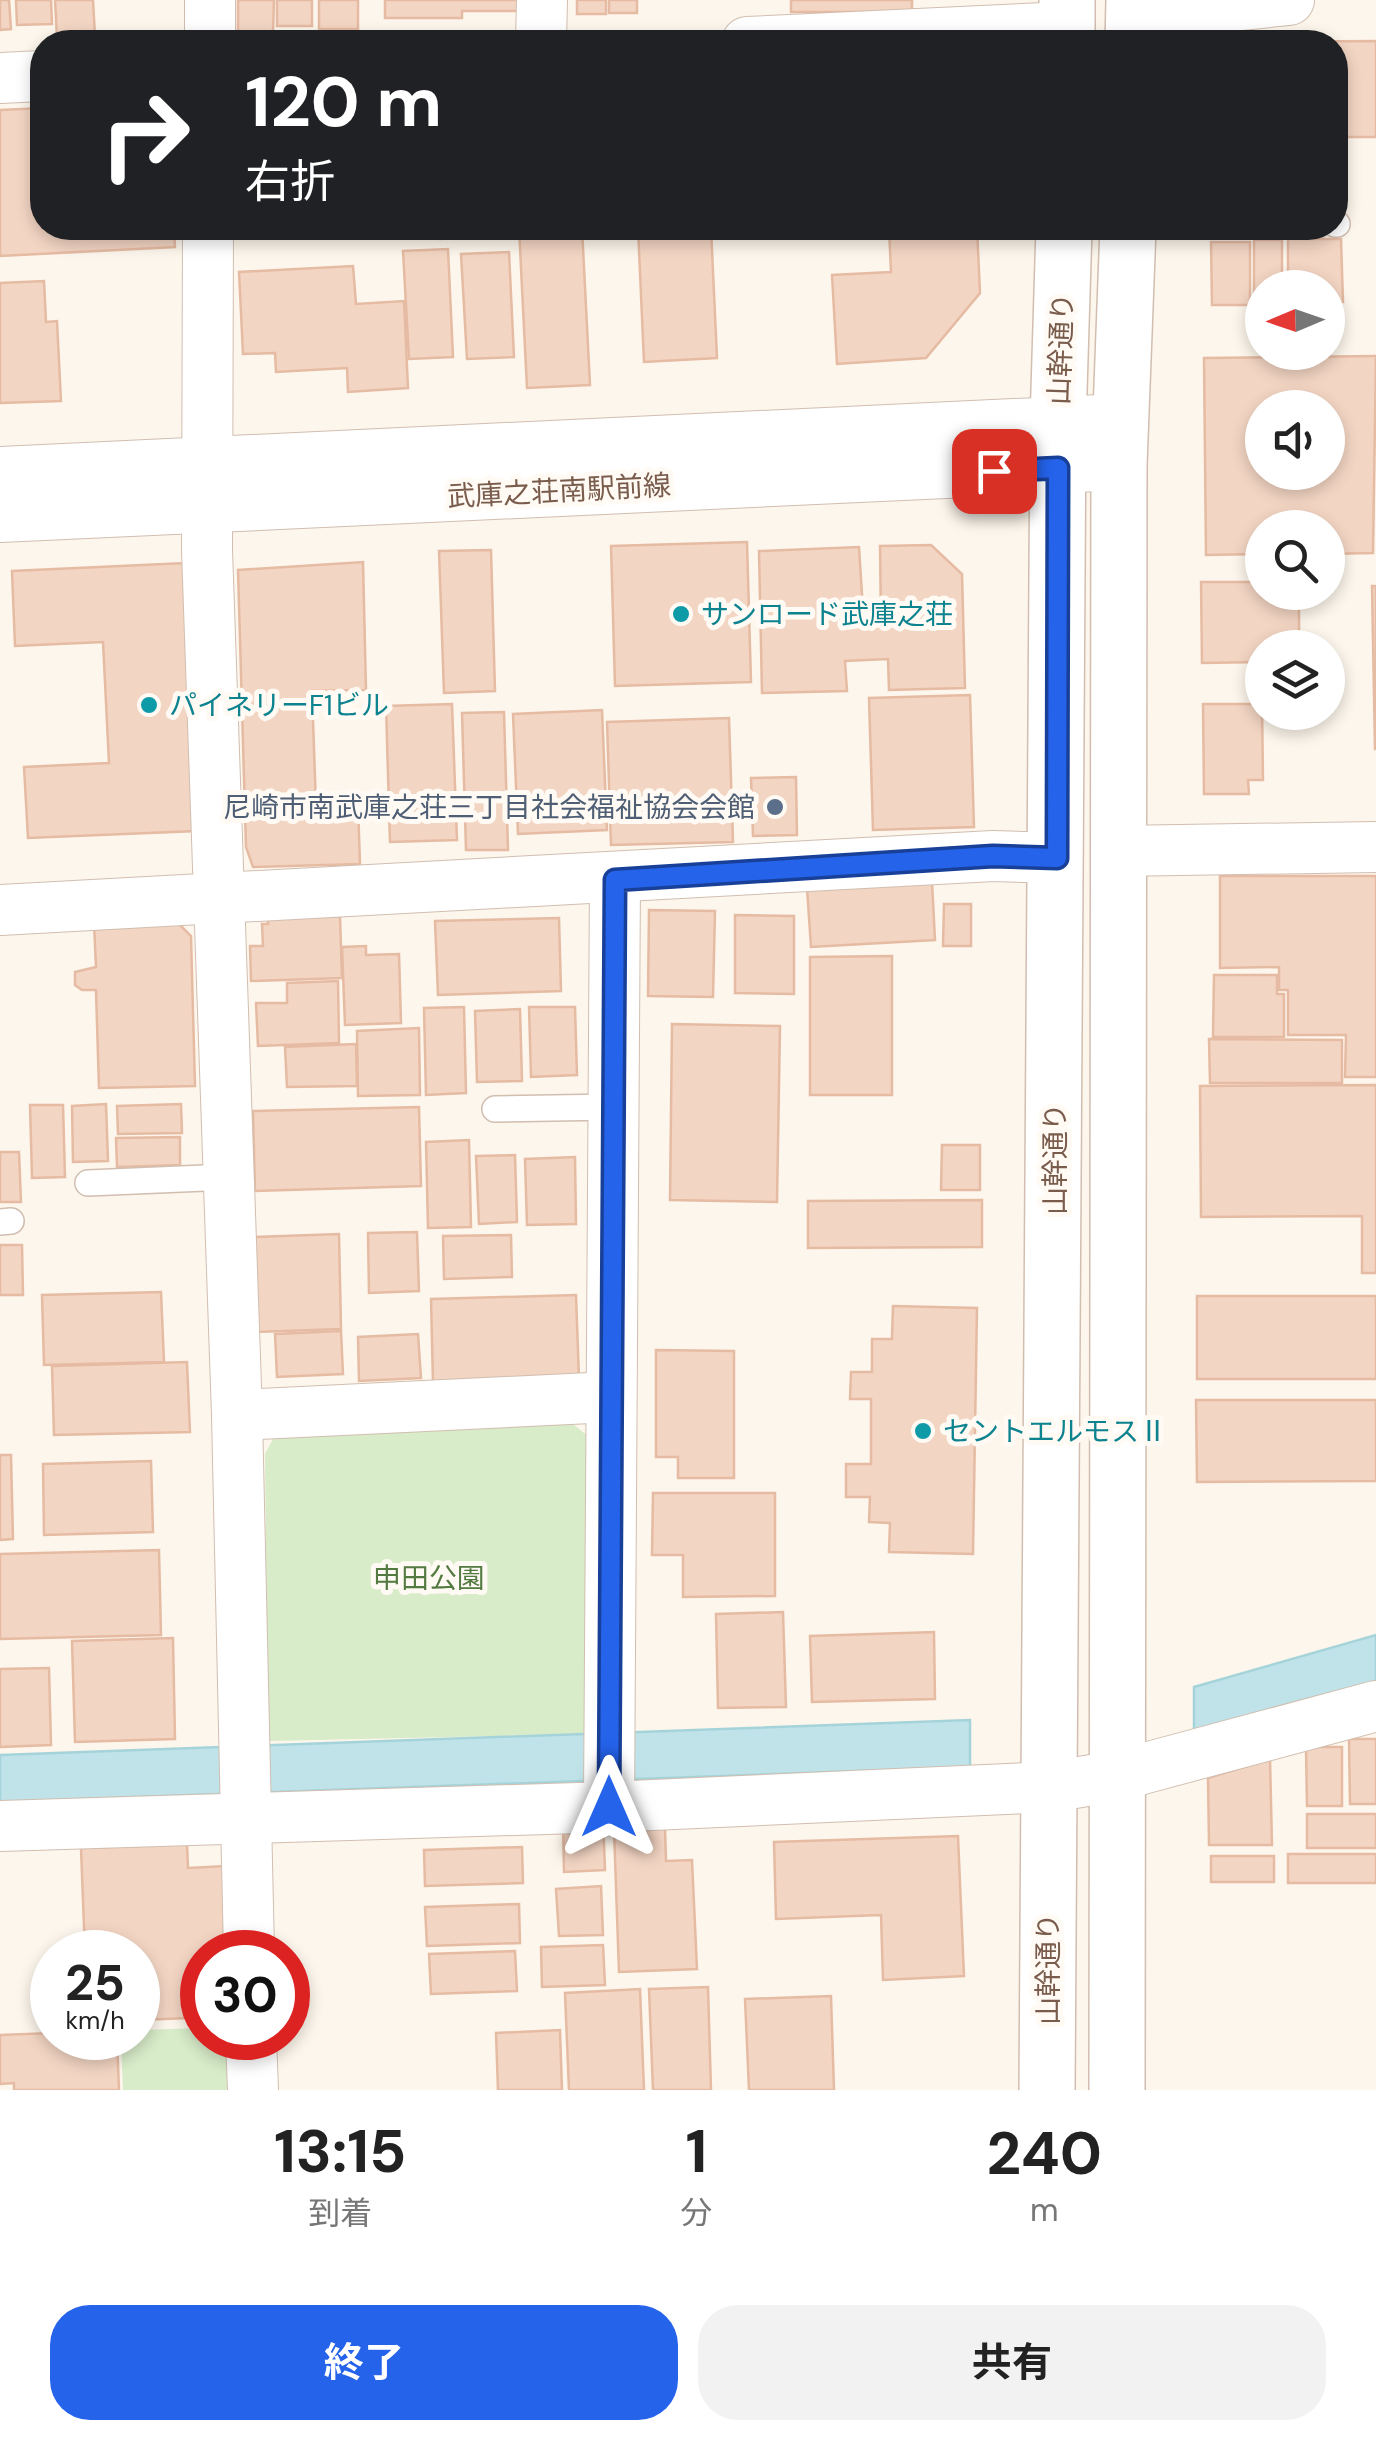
<!DOCTYPE html>
<html lang="ja">
<meta charset="utf-8">
<style>
:root{--surface:#fff;--page:#f2f2f2;--text:#222;--muted:#767676;--accent:#2563eb}
body{margin:0;font-family:"DM Sans","Noto Sans JP",sans-serif;background:var(--page);color:var(--text);height:100vh;display:flex;flex-direction:column;font-size:38px;white-space:nowrap}
*{box-sizing:border-box;margin:0}
p{font-size:32px;color:var(--muted)}
.icon{flex:none;width:55px;height:55px;fill:none;stroke:currentColor;stroke-width:2;stroke-linecap:round;stroke-linejoin:round}
.map{position:relative;height:2090px;overflow:hidden}
.details{display:flex;flex-direction:column;background:var(--surface);flex:1}
.details>*{flex:none}
.top-card{position:absolute;left:30px;top:30px;width:1318px;height:210px;border-radius:40px;box-shadow:0 5px 15px #0003;background:#202124;color:#fff;overflow:hidden}
.needle{width:65px;rotate:268deg}
.tools{position:absolute;left:1245px;top:270px;display:grid;gap:20px}
.tools a{display:grid;place-items:center;width:100px;height:100px;border-radius:50%;background:var(--surface);box-shadow:0 5px 15px #0003;font-size:50px}
.speed{position:absolute;left:30px;top:1930px;display:flex;gap:20px;font-size:50px;font-weight:700;text-align:center}
.speed>*{display:grid;place-content:center;width:130px;height:130px;border-radius:50%;background:var(--surface);box-shadow:0 5px 15px #0003;line-height:1}
.speed small{font-size:25px;font-weight:400}
.speed .limit{border:15px solid #d22;background:#fff;color:#111}
.pin{position:absolute;display:grid;place-items:center;width:85px;height:85px;color:#fff;margin:-42px;border-radius:20px;box-shadow:0 5px 15px #0006}
.me{position:absolute;width:110px;margin:-55px;rotate:0deg;stroke-linejoin:round;filter:drop-shadow(0 0 8px #0008)}
.turn{display:flex;align-items:center;gap:35px;height:210px;padding:0 50px;font-size:45px}
.turn .icon{width:130px;height:130px;stroke-width:2.5}
.turn b{display:block;font-size:70px;line-height:85px}
.eta{display:flex;justify-content:space-evenly;align-items:center;height:170px;text-align:center}
.eta b{font-size:60px;font-weight:700;line-height:70px}
.action{display:flex;gap:20px;margin-top:auto;padding:20px 50px}
.action a{flex:1;height:115px;border-radius:40px;background:var(--accent);color:#fff;font-size:40px;font-weight:700;line-height:115px;text-align:center}
.action a+a{background:var(--page);color:var(--text)}
.map>svg:first-child{display:block}
.green{fill:#d8ecc9}
.water{fill:#bfe3e8;stroke:#a5d3da;stroke-width:2.5}
.building{fill:#f3d5c3;stroke:#e6bba3;stroke-width:2.5;fill-rule:evenodd}
.lines{fill:none;stroke-linecap:round;stroke-linejoin:round}
.service-casing{stroke:#d1beb0;stroke-width:28}
.minor-casing{stroke:#d1beb0;stroke-width:52}
.tertiary-casing{stroke:#d1beb0;stroke-width:58}
.service{stroke:#fff;stroke-width:25}
.minor{stroke:#fff;stroke-width:50}
.tertiary{stroke:#fff;stroke-width:55}
.route-casing{stroke:#184099;stroke-width:25}
.route{stroke:#2563eb;stroke-width:18}
.culture-dot{fill:#0f9aa8;stroke:#fffaf3;stroke-width:4}
.service-dot{fill:#5c6f8a;stroke:#fffaf3;stroke-width:4}
.labels{text-anchor:middle;dominant-baseline:central;stroke-width:10;stroke-linejoin:round;paint-order:stroke}
.street-label{font-size:28px;fill:#7a5c4d;stroke:#fffaf3}
.culture-label{font-size:28px;fill:#0d838f;stroke:#fffaf3;text-anchor:start}
.service-label{font-size:28px;fill:#4e5e75;stroke:#fffaf3;text-anchor:end}
.park-label{font-size:28px;fill:#537a41;stroke:#fffaf3}
</style>
<div class="map">
<svg width="1376" height="2090" viewBox="0 0 1376 2090">
<rect width="100%" height="100%" fill="#fdf6ec"/>
<g class="green">
<polygon points="563,1416 589,1437 593,1734 268,1741 265,1454 281,1424"/>
<polygon points="202,2028 202,2038 230,2038 232,2090 123,2090 121,2038 138,2038 138,2030"/>
</g>
<g class="water">
<polygon points="1376,1635 1376,1685 1194,1735 1194,1687"/>
<polygon points="970,1720 970,1767 0,1802 0,1755"/>
</g>
<g class="building">
<polygon points="0,0 9,0 11,29 0,30"/>
<polygon points="16,0 51,0 52,24 17,25"/>
<polygon points="55,0 93,0 95,36 57,38"/>
<polygon points="238,0 274,0 273,33 238,33"/>
<rect x="277" y="0" width="35" height="26"/>
<rect x="319" y="0" width="39" height="29"/>
<polygon points="385,0 520,0 520,11 462,11 462,18 385,18"/>
<rect x="577" y="0" width="29" height="14"/>
<rect x="609" y="0" width="28" height="13"/>
<rect x="791" y="0" width="121" height="12"/>
<polygon points="1376,41 1376,137 1335,137 1335,42 1215,42"/>
<polygon points="42,108 42,228 174,228 175,247 0,256 0,110"/>
<polygon points="288,228 369,228 369,232 288,236"/>
<polygon points="439,228 499,228 499,236 440,239"/>
<polygon points="519,228 582,228 590,385 527,388"/>
<polygon points="638,228 711,228 717,358 644,362"/>
<polygon points="977,228 980,293 926,358 837,364 832,275 891,272 889,229"/>
<polygon points="1288,239 1341,239 1343,302 1328,302 1328,288 1288,288"/>
<polygon points="1254,240 1282,240 1282,288 1262,288 1262,303 1254,303"/>
<polygon points="1211,242 1250,242 1250,305 1212,305"/>
<polygon points="448,249 453,357 409,359 403,251"/>
<polygon points="509,252 514,357 467,359 461,254"/>
<polygon points="353,266 356,304 404,301 408,388 348,392 347,368 276,372 275,353 243,354 239,272"/>
<polygon points="44,281 46,322 57,321 61,401 0,403 0,283"/>
<path d="M1376,356L1373,553L1328,554V528H1262V554L1206,555L1204,358ZM1262,408H1328V472H1262Z"/>
<polygon points="747,542 751,682 615,686 611,546"/>
<polygon points="931,545 962,574 965,688 889,690 888,659 845,661 847,691 762,693 759,551 859,547 864,626 881,624 880,546"/>
<polygon points="491,550 495,691 444,693 439,551"/>
<polygon points="363,562 366,690 312,691 316,806 358,805 360,864 253,867 246,847 238,570"/>
<polygon points="185,563 197,831 28,838 24,767 109,763 103,642 15,646 12,571"/>
<polygon points="1201,582 1262,582 1262,592 1299,592 1299,648 1262,648 1262,662 1202,663"/>
<polygon points="1372,586 1376,586 1376,749 1375,749"/>
<polygon points="970,695 974,827 873,830 869,698"/>
<polygon points="452,704 457,840 390,842 386,706"/>
<polygon points="1203,704 1262,704 1263,780 1248,780 1249,794 1204,794"/>
<polygon points="602,710 607,830 518,834 513,714"/>
<polygon points="504,712 508,850 466,850 462,713"/>
<polygon points="729,718 733,842 611,845 607,722"/>
<polygon points="796,777 797,835 753,836 751,778"/>
<polygon points="1220,876 1376,876 1376,1077 1345,1077 1346,1035 1288,1035 1288,990 1279,990 1279,967 1220,968"/>
<polygon points="932,882 935,940 811,947 807,888"/>
<polygon points="944,904 971,904 971,946 943,946"/>
<polygon points="649,910 715,911 713,997 648,996"/>
<polygon points="735,915 794,916 794,994 735,993"/>
<polygon points="340,916 342,978 251,981 250,946 263,946 262,924 268,924 268,918"/>
<polygon points="559,918 561,991 438,995 435,921"/>
<polygon points="94,923 178,923 191,936 195,1086 99,1088 96,990 82,990 75,985 75,972 96,967"/>
<polygon points="366,946 366,955 399,954 401,1023 345,1025 342,947"/>
<polygon points="892,956 892,1095 810,1095 810,957"/>
<polygon points="1214,975 1277,975 1277,994 1284,994 1284,1037 1213,1037"/>
<polygon points="338,981 339,1043 258,1046 256,1003 287,1003 287,983"/>
<polygon points="464,1007 466,1093 426,1095 424,1008"/>
<polygon points="529,1007 575,1007 577,1075 531,1077"/>
<polygon points="520,1009 522,1081 477,1082 475,1011"/>
<polygon points="672,1024 780,1026 777,1202 670,1200"/>
<polygon points="419,1028 420,1095 358,1096 357,1031"/>
<polygon points="1209,1039 1342,1040 1342,1083 1210,1083"/>
<polygon points="356,1044 357,1086 287,1087 285,1047"/>
<polygon points="1376,1085 1376,1273 1362,1273 1362,1216 1201,1217 1200,1086"/>
<polygon points="106,1104 108,1161 73,1162 72,1106"/>
<polygon points="181,1104 182,1133 118,1134 117,1106"/>
<polygon points="30,1105 63,1105 65,1177 32,1178"/>
<polygon points="419,1107 421,1186 255,1191 253,1111"/>
<polygon points="180,1137 180,1165 117,1167 116,1138"/>
<polygon points="469,1140 471,1227 428,1228 426,1142"/>
<polygon points="942,1145 980,1145 980,1190 941,1190"/>
<polygon points="0,1152 19,1152 21,1202 0,1202"/>
<polygon points="515,1155 517,1222 479,1224 476,1156"/>
<polygon points="575,1157 576,1224 527,1225 525,1159"/>
<polygon points="982,1200 982,1247 808,1248 808,1201"/>
<polygon points="417,1232 419,1291 369,1293 368,1233"/>
<polygon points="339,1234 341,1329 255,1332 253,1237"/>
<polygon points="511,1235 512,1277 444,1279 443,1236"/>
<polygon points="0,1245 22,1245 23,1295 0,1295"/>
<polygon points="161,1292 164,1362 44,1365 42,1295"/>
<polygon points="576,1295 579,1379 433,1383 431,1299"/>
<rect x="1197" y="1296" width="179" height="83"/>
<polygon points="893,1306 977,1308 973,1554 889,1552 890,1523 869,1522 870,1497 846,1497 846,1464 871,1464 871,1399 850,1399 851,1372 872,1372 872,1339 892,1339"/>
<polygon points="341,1331 343,1374 277,1377 275,1334"/>
<polygon points="418,1334 421,1378 359,1381 358,1337"/>
<polygon points="656,1350 734,1351 734,1478 678,1478 678,1457 656,1457"/>
<polygon points="187,1362 190,1432 54,1435 52,1366"/>
<polygon points="1196,1400 1376,1400 1376,1481 1197,1482"/>
<polygon points="0,1455 11,1455 13,1539 0,1540"/>
<polygon points="151,1461 153,1532 44,1535 43,1464"/>
<polygon points="653,1493 775,1493 775,1596 683,1597 683,1555 652,1555"/>
<polygon points="159,1550 161,1635 0,1639 0,1554"/>
<polygon points="783,1612 786,1707 718,1708 716,1614"/>
<polygon points="934,1632 935,1699 812,1702 810,1636"/>
<polygon points="173,1638 175,1739 75,1742 72,1641"/>
<polygon points="49,1668 51,1745 0,1747 0,1669"/>
<polygon points="1349,1739 1376,1739 1376,1804 1350,1804"/>
<polygon points="1306,1747 1342,1747 1342,1806 1307,1806"/>
<polygon points="1270,1759 1272,1845 1209,1845 1208,1778"/>
<rect x="1307" y="1814" width="69" height="34"/>
<polygon points="603,1819 605,1870 564,1872 563,1821"/>
<polygon points="665,1828 666,1861 692,1860 697,1969 619,1972 614,1830"/>
<polygon points="958,1836 964,1976 883,1980 881,1915 776,1919 774,1842"/>
<polygon points="187,1844 188,1868 226,1866 229,1952 202,1952 202,1992 189,1992 190,2018 138,2020 138,1952 85,1952 81,1848"/>
<polygon points="522,1847 523,1883 425,1886 424,1850"/>
<rect x="1288" y="1854" width="88" height="29"/>
<rect x="1211" y="1856" width="63" height="26"/>
<polygon points="601,1886 603,1935 559,1936 556,1889"/>
<polygon points="519,1904 520,1943 427,1946 425,1907"/>
<polygon points="603,1945 605,1985 542,1987 541,1947"/>
<polygon points="515,1951 517,1991 431,1994 429,1954"/>
<polygon points="708,1987 711,2090 653,2090 649,1989"/>
<polygon points="640,1989 644,2090 569,2090 565,1993"/>
<polygon points="831,1996 834,2090 749,2090 745,1999"/>
<polygon points="560,2030 562,2090 498,2090 496,2033"/>
<polygon points="52,2033 52,2038 117,2038 119,2090 14,2090 14,2083 0,2084 0,2035"/>
</g>
<g class="lines">
<defs>
<g id="service">
<polyline points="1335,224 1337,224"/>
<polyline points="495,1109 613,1107"/>
<polyline points="88,1183 228,1177"/>
<polyline points="0,1222 11,1221"/>
</g>
<g id="minor">
<polyline points="1134,16 1289,0"/>
<polyline points="210,42 210,0"/>
<polyline points="541,42 542,0"/>
<polyline points="747,42 1067,27"/>
<polyline points="0,78 42,76"/>
<polyline points="208,228 207,550 237,1415 249,1952"/>
<polyline points="0,472 1120,419"/>
<polyline points="0,517 1119,465"/>
<polyline points="1118,851 1376,847"/>
<polyline points="0,910 993,856 1057,858"/>
<polyline points="237,1415 611,1397"/>
<polyline points="609,1807 615,880"/>
<polyline points="0,1826 609,1807 1050,1787 1116,1776 1376,1706"/>
<polyline points="251,2038 253,2090"/>
</g>
<g id="tertiary">
<polyline points="1067,42 1067,0"/>
<polyline points="1133,42 1134,0"/>
<polyline points="1047,2090 1058,423 1064,228"/>
<polyline points="1117,2090 1119,465 1128,228"/>
</g>
</defs>
<use href="#service" class="service-casing"/>
<use href="#minor" class="minor-casing"/>
<use href="#tertiary" class="tertiary-casing"/>
<use href="#service" class="service"/>
<use href="#minor" class="minor"/>
<use href="#tertiary" class="tertiary"/>
</g>
<g class="lines">
<defs>
<polyline id="route" points="609,1807 615,880 993,856 1057,858 1058,468 994,471"/>
</defs>
<use href="#route" class="route-casing"/>
<use href="#route" class="route"/>
</g>
<g class="culture-dot">
<circle cx="681" cy="614" r="10"/>
<circle cx="149" cy="705" r="10"/>
<circle cx="923" cy="1431" r="10"/>
</g>
<circle class="service-dot" cx="775" cy="807" r="10"/>
<g class="labels">
<g class="street-label">
<text transform="translate(1061 349) rotate(-88)">山幹通り</text>
<text transform="translate(559 491) rotate(-3)">武庫之荘南駅前線</text>
<text transform="translate(1055 1159) rotate(-90)">山幹通り</text>
<text transform="translate(1048 1969) rotate(-90)">山幹通り</text>
</g>
<g class="culture-label">
<text x="701" y="614">サンロード武庫之荘</text>
<text x="169" y="705">パイネリーF1ビル</text>
<text x="943" y="1431">セントエルモスⅡ</text>
</g>
<g class="service-label">
<text x="755" y="807">尼崎市南武庫之荘三丁目社会福祉協会会館</text>
</g>
<g class="park-label">
<text x="429" y="1578">申田公園</text>
</g>
</g>
</svg>
<div class="tools">
<a><svg class="needle" viewBox="-14 -14 28 28"><path d="M0-13l5 13h-10z" fill="#e53935"/><path d="M0 13l5-13h-10z" fill="#767676"/></svg></a>
<a><svg class="icon" aria-label="sound" viewBox="0 0 24 24"><path d="M4 9h4l5-4v14l-5-4H4zM17 9q2 3 0 6"/></svg></a>
<a><svg class="icon" aria-label="search" viewBox="0 0 24 24"><circle cx="10" cy="10" r="6"/><path d="M15 15l6 6"/></svg></a>
<a><svg class="icon" aria-label="layers" viewBox="0 0 24 24"><path d="M12 4l9 5-9 5-9-5zM3 14l9 5 9-5"/></svg></a>
</div>
<div class="speed"><div>25<small>km/h</small></div><div class="limit">30</div></div>
<div class="pin" style="left:994px;top:471px;background:#d93025"><svg class="icon" aria-label="arrive" viewBox="0 0 24 24"><path d="M6 21V4h12l-3 4 3 4H6"/></svg></div>
<svg class="me" style="left:609px;top:1807px" viewBox="-20 -20 40 40"><path d="M0-17L14 15 0 8-14 15z" fill="#2563eb" stroke="#fff" stroke-width="4"/></svg>
<div class="top-card">
<div class="turn"><svg class="icon" aria-label="right" viewBox="0 0 24 24"><path d="M7 20v-9h11M14 6l5 5-5 5"/></svg><div><b>120 m</b>右折</div></div>
</div>
</div>
<section class="details">
<div class="eta">
<div><b>13:15</b><p>到着</p></div>
<div><b>1</b><p>分</p></div>
<div><b>240</b><p>m</p></div>
</div>
<div class="action"><a>終了</a><a>共有</a></div>
</section>
